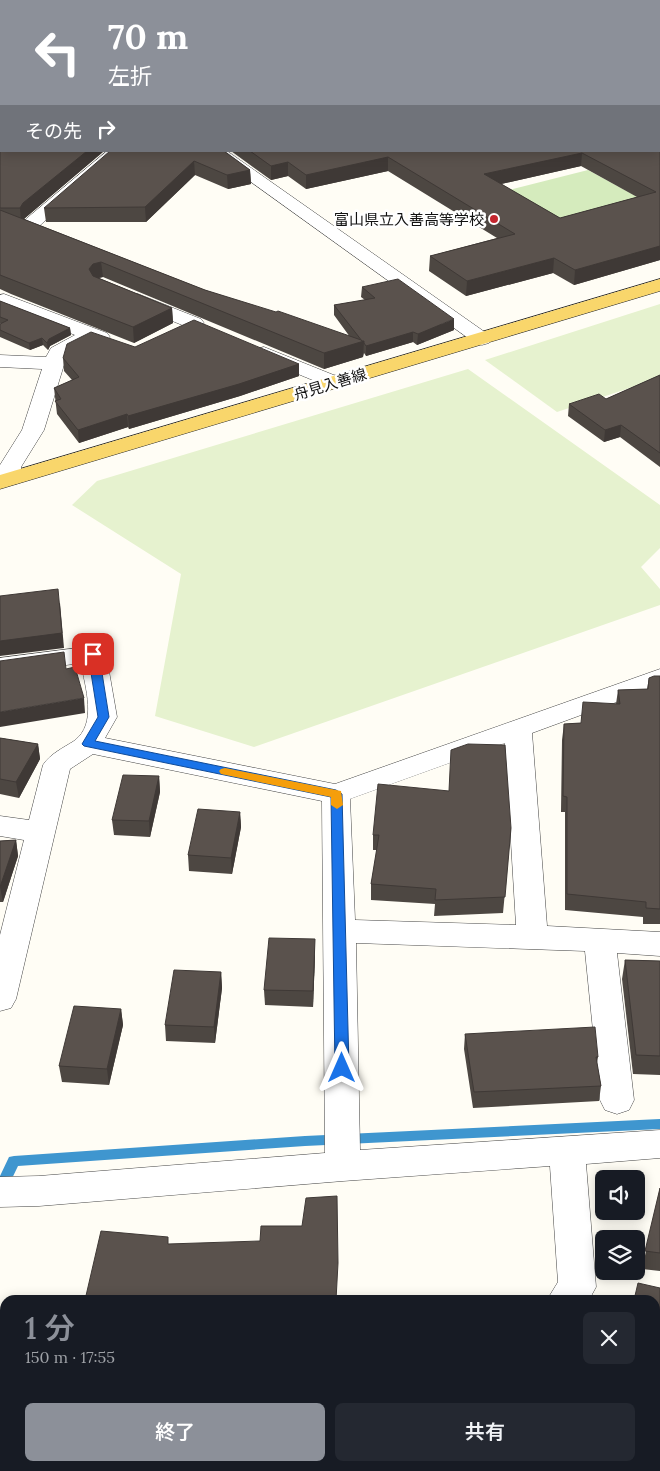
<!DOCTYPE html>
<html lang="ja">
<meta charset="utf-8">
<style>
:root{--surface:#171b24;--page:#242831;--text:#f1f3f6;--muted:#9ea1a6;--accent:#8c9099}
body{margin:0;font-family:Lora,"Noto Sans JP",serif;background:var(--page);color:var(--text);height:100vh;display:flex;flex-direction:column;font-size:19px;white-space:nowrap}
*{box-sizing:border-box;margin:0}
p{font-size:16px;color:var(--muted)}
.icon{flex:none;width:28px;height:28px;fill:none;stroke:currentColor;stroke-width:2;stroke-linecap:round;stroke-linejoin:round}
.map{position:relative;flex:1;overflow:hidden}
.sheet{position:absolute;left:0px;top:1295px;width:660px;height:176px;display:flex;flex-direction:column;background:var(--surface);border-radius:15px 15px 0 0;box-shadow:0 2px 12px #0003}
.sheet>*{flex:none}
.banner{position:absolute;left:0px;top:0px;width:660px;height:152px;box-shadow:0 2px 12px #0003;background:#8c9099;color:#fff;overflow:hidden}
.buttons{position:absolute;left:595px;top:1170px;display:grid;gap:10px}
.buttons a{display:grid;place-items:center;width:50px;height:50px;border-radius:8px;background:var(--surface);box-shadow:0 2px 12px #0003;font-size:25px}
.pin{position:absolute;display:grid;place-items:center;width:42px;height:42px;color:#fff;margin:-21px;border-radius:10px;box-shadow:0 2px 8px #0006}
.me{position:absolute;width:55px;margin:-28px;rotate:0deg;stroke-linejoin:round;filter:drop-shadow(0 0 4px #0008)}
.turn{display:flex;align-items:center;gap:18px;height:105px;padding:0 25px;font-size:22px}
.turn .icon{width:65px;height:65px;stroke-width:2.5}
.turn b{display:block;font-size:35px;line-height:42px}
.then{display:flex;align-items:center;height:48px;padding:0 25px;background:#0003;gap:10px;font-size:19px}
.round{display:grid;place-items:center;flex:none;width:52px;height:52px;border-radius:8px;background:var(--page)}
.summary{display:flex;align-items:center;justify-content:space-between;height:85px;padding:0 25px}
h1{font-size:30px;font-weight:600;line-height:38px;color:var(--accent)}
.button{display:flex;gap:10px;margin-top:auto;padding:10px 25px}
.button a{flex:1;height:58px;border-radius:8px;background:var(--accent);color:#fff;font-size:20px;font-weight:600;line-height:58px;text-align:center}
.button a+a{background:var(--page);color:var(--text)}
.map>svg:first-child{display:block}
.green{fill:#d5ebbd}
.pitch{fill:#e6f2cf}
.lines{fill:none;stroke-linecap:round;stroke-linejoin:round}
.stream{fill:#3f96cf;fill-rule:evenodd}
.minor-casing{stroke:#444;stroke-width:1}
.major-casing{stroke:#222;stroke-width:1}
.highway-casing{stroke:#222;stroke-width:1}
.minor{fill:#fff;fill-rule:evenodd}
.major{fill:#f9d66b;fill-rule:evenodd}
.highway{fill:#f5a25d;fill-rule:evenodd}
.wall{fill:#4d4742;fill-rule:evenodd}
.shaded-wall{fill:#3f3936}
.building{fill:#5a524d;stroke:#3f3936;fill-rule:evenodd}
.route{fill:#1a73e8;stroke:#114b97}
.slow{fill:#f59e0b}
.poi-dot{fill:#c4262e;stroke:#fff;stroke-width:2}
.labels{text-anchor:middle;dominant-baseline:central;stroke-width:5;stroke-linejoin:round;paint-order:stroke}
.far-poi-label{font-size:15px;fill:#111;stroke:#fff;text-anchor:end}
.far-street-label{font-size:15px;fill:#111;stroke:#fff}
</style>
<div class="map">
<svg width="660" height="1471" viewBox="0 0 660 1471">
<rect width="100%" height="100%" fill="#fffdf5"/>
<polygon class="green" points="588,170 654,206 569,239 493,194"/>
<g class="pitch">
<polygon points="660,304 660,378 557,412 485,360"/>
<polygon points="468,369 660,505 660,548 641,567 660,589 660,605 254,747 155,716 181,574 72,505 97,481"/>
</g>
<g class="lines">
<polygon class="stream" points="660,1119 660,1129 305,1146 18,1166 5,1193 0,1195 0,1176 9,1157 14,1156 305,1136"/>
<defs>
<g id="minor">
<rect x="6" y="0" width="14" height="1"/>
<polygon points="224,0 239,0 240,1 225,1"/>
<polygon points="107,151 125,151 38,227 32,228 26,227 23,223 26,219"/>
<polygon points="208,151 227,151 489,335 492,339 489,343 482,345 475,343"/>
<polygon points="4,294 107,333 110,337 107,341 100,343 93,341 67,355 44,430 21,467 22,478 19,483 11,485 3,483 0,478 0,465 22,430 42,369 0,367 0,355 46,357 51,348 75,335 0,305 0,295"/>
<polygon points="138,294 201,319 204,323 201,327 194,329 187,327 131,304 128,300 131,296"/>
<polygon points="264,347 341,378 344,382 341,386 334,388 327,386 257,357 254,353 257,349"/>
<path d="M93,646L102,648L106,654L117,717L105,738L335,784L660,669V686L532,733L547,926L660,932V956L617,953L634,1100L629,1110L617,1114L605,1110L600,1100L585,951L356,943L360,1150L660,1130V1158L586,1164L596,1287L589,1300H547L558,1282L550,1166L343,1181L39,1206L0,1207V1177L39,1176L325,1153L322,801L93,754L70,769L16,999L11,1008L0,1011V935L24,840L0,836V816L29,820L43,765C50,754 63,748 74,741C98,724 85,687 81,663L0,674V658ZM505,743L516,925L355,920L350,799Z"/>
<rect x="0" y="1357" width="5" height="36"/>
<polygon points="655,1394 660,1395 660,1433 655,1432"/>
</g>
<polygon id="major" points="660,279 660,291 0,489 0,475"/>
<g id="highway">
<polygon points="491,0 506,0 507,1 492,1"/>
<polygon points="519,0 534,0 535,1 520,1"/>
<polygon points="659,80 660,81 660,91 659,90"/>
</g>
</defs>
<use href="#minor" class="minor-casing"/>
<use href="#major" class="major-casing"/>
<use href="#highway" class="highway-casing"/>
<use href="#minor" class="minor"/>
<use href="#major" class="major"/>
<use href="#highway" class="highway"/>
</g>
<g class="wall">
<polygon points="30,0 197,0 197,1 31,1"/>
<rect x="301" y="0" width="180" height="1"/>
<polygon points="659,21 660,21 660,32 659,30"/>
<path d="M660,104V260L574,285L553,273L466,296L429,271L430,256L497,238L388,171L306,189L288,176L271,180L231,151H659ZM581,166L637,197L560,218L501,184Z"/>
<polygon points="0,137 1,151 104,151 24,219 205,290 350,337 334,315 334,305 365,300 361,297 362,287 454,330 417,345 413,342 366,356 364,353 363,357 324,369 103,277 99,278 172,308 173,323 134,343 11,294 0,289"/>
<polygon points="224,151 250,170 251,184 228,189 195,175 146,222 46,222 44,208"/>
<polygon points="0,301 70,328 71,335 50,346 48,350 43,345 30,350 0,337 0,324 1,324 0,323"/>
<polygon points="135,347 299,364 299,376 240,396 129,429 128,427 79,443 57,414 54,388 72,380 64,371 63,358"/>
<polygon points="660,375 660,467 620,437 604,442 568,416 569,404 606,399"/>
<polygon points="660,676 660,924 643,924 643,917 565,910 565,812 561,812 562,740 564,724 581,723 616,704 618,690 647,689 649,678"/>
<polygon points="0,738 38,744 40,759 19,798 0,794"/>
<polygon points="159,776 160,792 150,837 114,835 112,820"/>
<polygon points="240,812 241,827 232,874 189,871 188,855"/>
<polygon points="511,828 503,913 434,916 435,904 371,900 371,884 377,850 373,850 373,835"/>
<polygon points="16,840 18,856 3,902 0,902 0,841"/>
<polygon points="315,955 313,1007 265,1005 264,990"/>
<polygon points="625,960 660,961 660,1075 633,1074 622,979"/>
<polygon points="221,972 222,988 215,1043 166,1041 165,1025"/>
<polygon points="121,1009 123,1025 109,1085 62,1082 59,1066"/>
<polygon points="465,1034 598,1057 597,1063 601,1086 599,1101 473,1108 464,1049"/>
<polygon points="660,1188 660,1271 642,1269"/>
<polygon points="660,1288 660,1392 657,1391 655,1392 655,1300"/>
</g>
<g class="shaded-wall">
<polygon points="92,0 197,0 197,1 81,1"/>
<polygon points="461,0 481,0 481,1 454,1"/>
<polygon points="87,151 104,151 25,218 21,223 20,208 23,203"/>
<polygon points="582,153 581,166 483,188 484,174"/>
<polygon points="388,157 388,171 306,189 306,175"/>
<polygon points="194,161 195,175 146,222 145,207"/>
<polygon points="288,162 288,176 271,180 271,166"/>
<polygon points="250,170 251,184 228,189 227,175"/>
<polygon points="660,246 660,260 574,285 575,270"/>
<polygon points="554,258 553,273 466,296 467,281"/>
<polygon points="101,262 103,277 94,279 89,269 93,264"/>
<polygon points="172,308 173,323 134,343 133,327"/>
<polygon points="454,319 454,330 417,345 418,334"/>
<polygon points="70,328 71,335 50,346 48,350 47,343 49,339"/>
<polygon points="413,332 413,342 366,356 366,346"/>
<polygon points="42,338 43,345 30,350 29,343"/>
<polygon points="364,341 363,357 324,369 324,353"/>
<polygon points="299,364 299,376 240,396 129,429 128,416"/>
<polygon points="127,414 128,427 79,443 78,430"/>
<polygon points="621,425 620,437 604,442 605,430"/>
<polygon points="60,603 64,648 0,656 0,641"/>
<polygon points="84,698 85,713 0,727 0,712"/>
<polygon points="38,744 40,759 19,798 16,782"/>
<polygon points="159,776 160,792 150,837 149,821"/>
<polygon points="240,812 241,827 232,874 231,858"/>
<polygon points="16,840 18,856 3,902 0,887"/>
<polygon points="315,939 315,955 313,1007 313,991"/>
<polygon points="221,972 222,988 215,1043 214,1027"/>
<polygon points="121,1009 123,1025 109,1085 107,1069"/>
<polygon points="660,1376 657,1391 655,1392 657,1377"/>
</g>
<g class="building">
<polygon points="45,0 92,0 81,1 46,1"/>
<polygon points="326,0 461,0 454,1 325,1"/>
<path d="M659,104H660V246L575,270L554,258L467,281L430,256L515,234L388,157L306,175L288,162L271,166L250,151H659ZM582,153L656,192L560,218L484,174Z"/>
<polygon points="0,137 1,137 1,151 87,151 23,203 20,208 0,208"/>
<polygon points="110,151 224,151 250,170 227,175 194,161 145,207 44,208"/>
<polygon points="0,210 205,290 276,312 278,311 364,341 324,353 101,262 93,264 89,269 93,276 172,308 133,327 0,275"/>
<polygon points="398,279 454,319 418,334 413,332 366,346 364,343 364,341 362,341 334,305 375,298 362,287"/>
<polygon points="0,301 70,328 49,339 47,343 42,338 29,343 0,330 0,324 8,320 0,317"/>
<polygon points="194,320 299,364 239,384 128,416 127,414 78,430 55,401 61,399 54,388 79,377 63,358 67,344 91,332 135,347"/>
<polygon points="660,375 660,453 621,425 605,430 569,404 599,394 606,399"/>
<polygon points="58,589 62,633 0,641 0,596"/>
<polygon points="64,652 66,669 75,667 84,698 0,712 0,661"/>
<polygon points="654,676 660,676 660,909 646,908 646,902 567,894 567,797 563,796 564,724 581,723 583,702 620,704 618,690 648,689 649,678"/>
<polygon points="0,738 38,744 16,782 0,779"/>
<polygon points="468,744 505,745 511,828 505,897 435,900 436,889 371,884 379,835 373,835 378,784 449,791 451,750"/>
<polygon points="123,775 159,776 149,821 112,820"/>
<polygon points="198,809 240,812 231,858 188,855"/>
<polygon points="16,840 0,887 0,841"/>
<polygon points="269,938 315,939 313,991 264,990"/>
<polygon points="625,960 660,961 660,1056 636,1055"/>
<polygon points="174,970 221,972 214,1027 165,1025"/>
<polygon points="74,1006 121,1009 107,1069 59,1066"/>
<polygon points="595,1027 598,1057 596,1057 601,1086 474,1092 465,1034"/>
<polygon points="660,1188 660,1253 645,1251"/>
<polygon points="337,1196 338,1263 336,1300 85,1300 101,1231 168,1237 168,1244 260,1241 261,1226 302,1226 306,1198"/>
<polygon points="638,1283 660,1288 660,1376 657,1377 657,1382 655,1382 655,1300 634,1300"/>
<rect x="365" y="1466" width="60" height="5"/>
</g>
<polygon class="route" points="93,650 99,654 109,717 95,741 336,790 342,794 349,1068 347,1072 342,1074 337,1072 335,1068 331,797 84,746 82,744 98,717 88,654"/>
<polygon class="slow" points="225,768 341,791 343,805 337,809 331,805 331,797 221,774 219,771 221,769"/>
<circle class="poi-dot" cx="494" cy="219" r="5"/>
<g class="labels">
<g class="far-poi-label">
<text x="484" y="219">富山県立入善高等学校</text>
</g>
<g class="far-street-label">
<text transform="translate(330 384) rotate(-17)">舟見入善線</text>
</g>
</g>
</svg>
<div class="buttons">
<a><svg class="icon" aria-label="sound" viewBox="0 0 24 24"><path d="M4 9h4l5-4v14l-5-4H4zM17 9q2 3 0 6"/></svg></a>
<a><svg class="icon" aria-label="layers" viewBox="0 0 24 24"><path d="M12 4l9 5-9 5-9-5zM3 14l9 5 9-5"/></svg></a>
</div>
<div class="pin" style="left:93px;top:654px;background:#d93025"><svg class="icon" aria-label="arrive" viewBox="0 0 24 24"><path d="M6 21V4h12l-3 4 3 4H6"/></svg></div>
<svg class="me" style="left:342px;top:1068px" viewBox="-20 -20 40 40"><path d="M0-17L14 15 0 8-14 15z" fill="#1a73e8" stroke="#fff" stroke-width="4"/></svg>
<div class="banner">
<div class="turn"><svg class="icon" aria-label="left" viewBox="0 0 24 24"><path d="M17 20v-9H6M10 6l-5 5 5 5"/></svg><div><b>70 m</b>左折</div></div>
<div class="then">その先<svg class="icon" aria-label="right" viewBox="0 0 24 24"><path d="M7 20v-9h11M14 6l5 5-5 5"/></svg></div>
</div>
<section class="sheet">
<div class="summary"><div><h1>1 分</h1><p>150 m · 17:55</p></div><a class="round"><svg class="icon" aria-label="close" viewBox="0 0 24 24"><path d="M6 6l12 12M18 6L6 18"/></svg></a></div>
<div class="button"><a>終了</a><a>共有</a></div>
</section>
</div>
